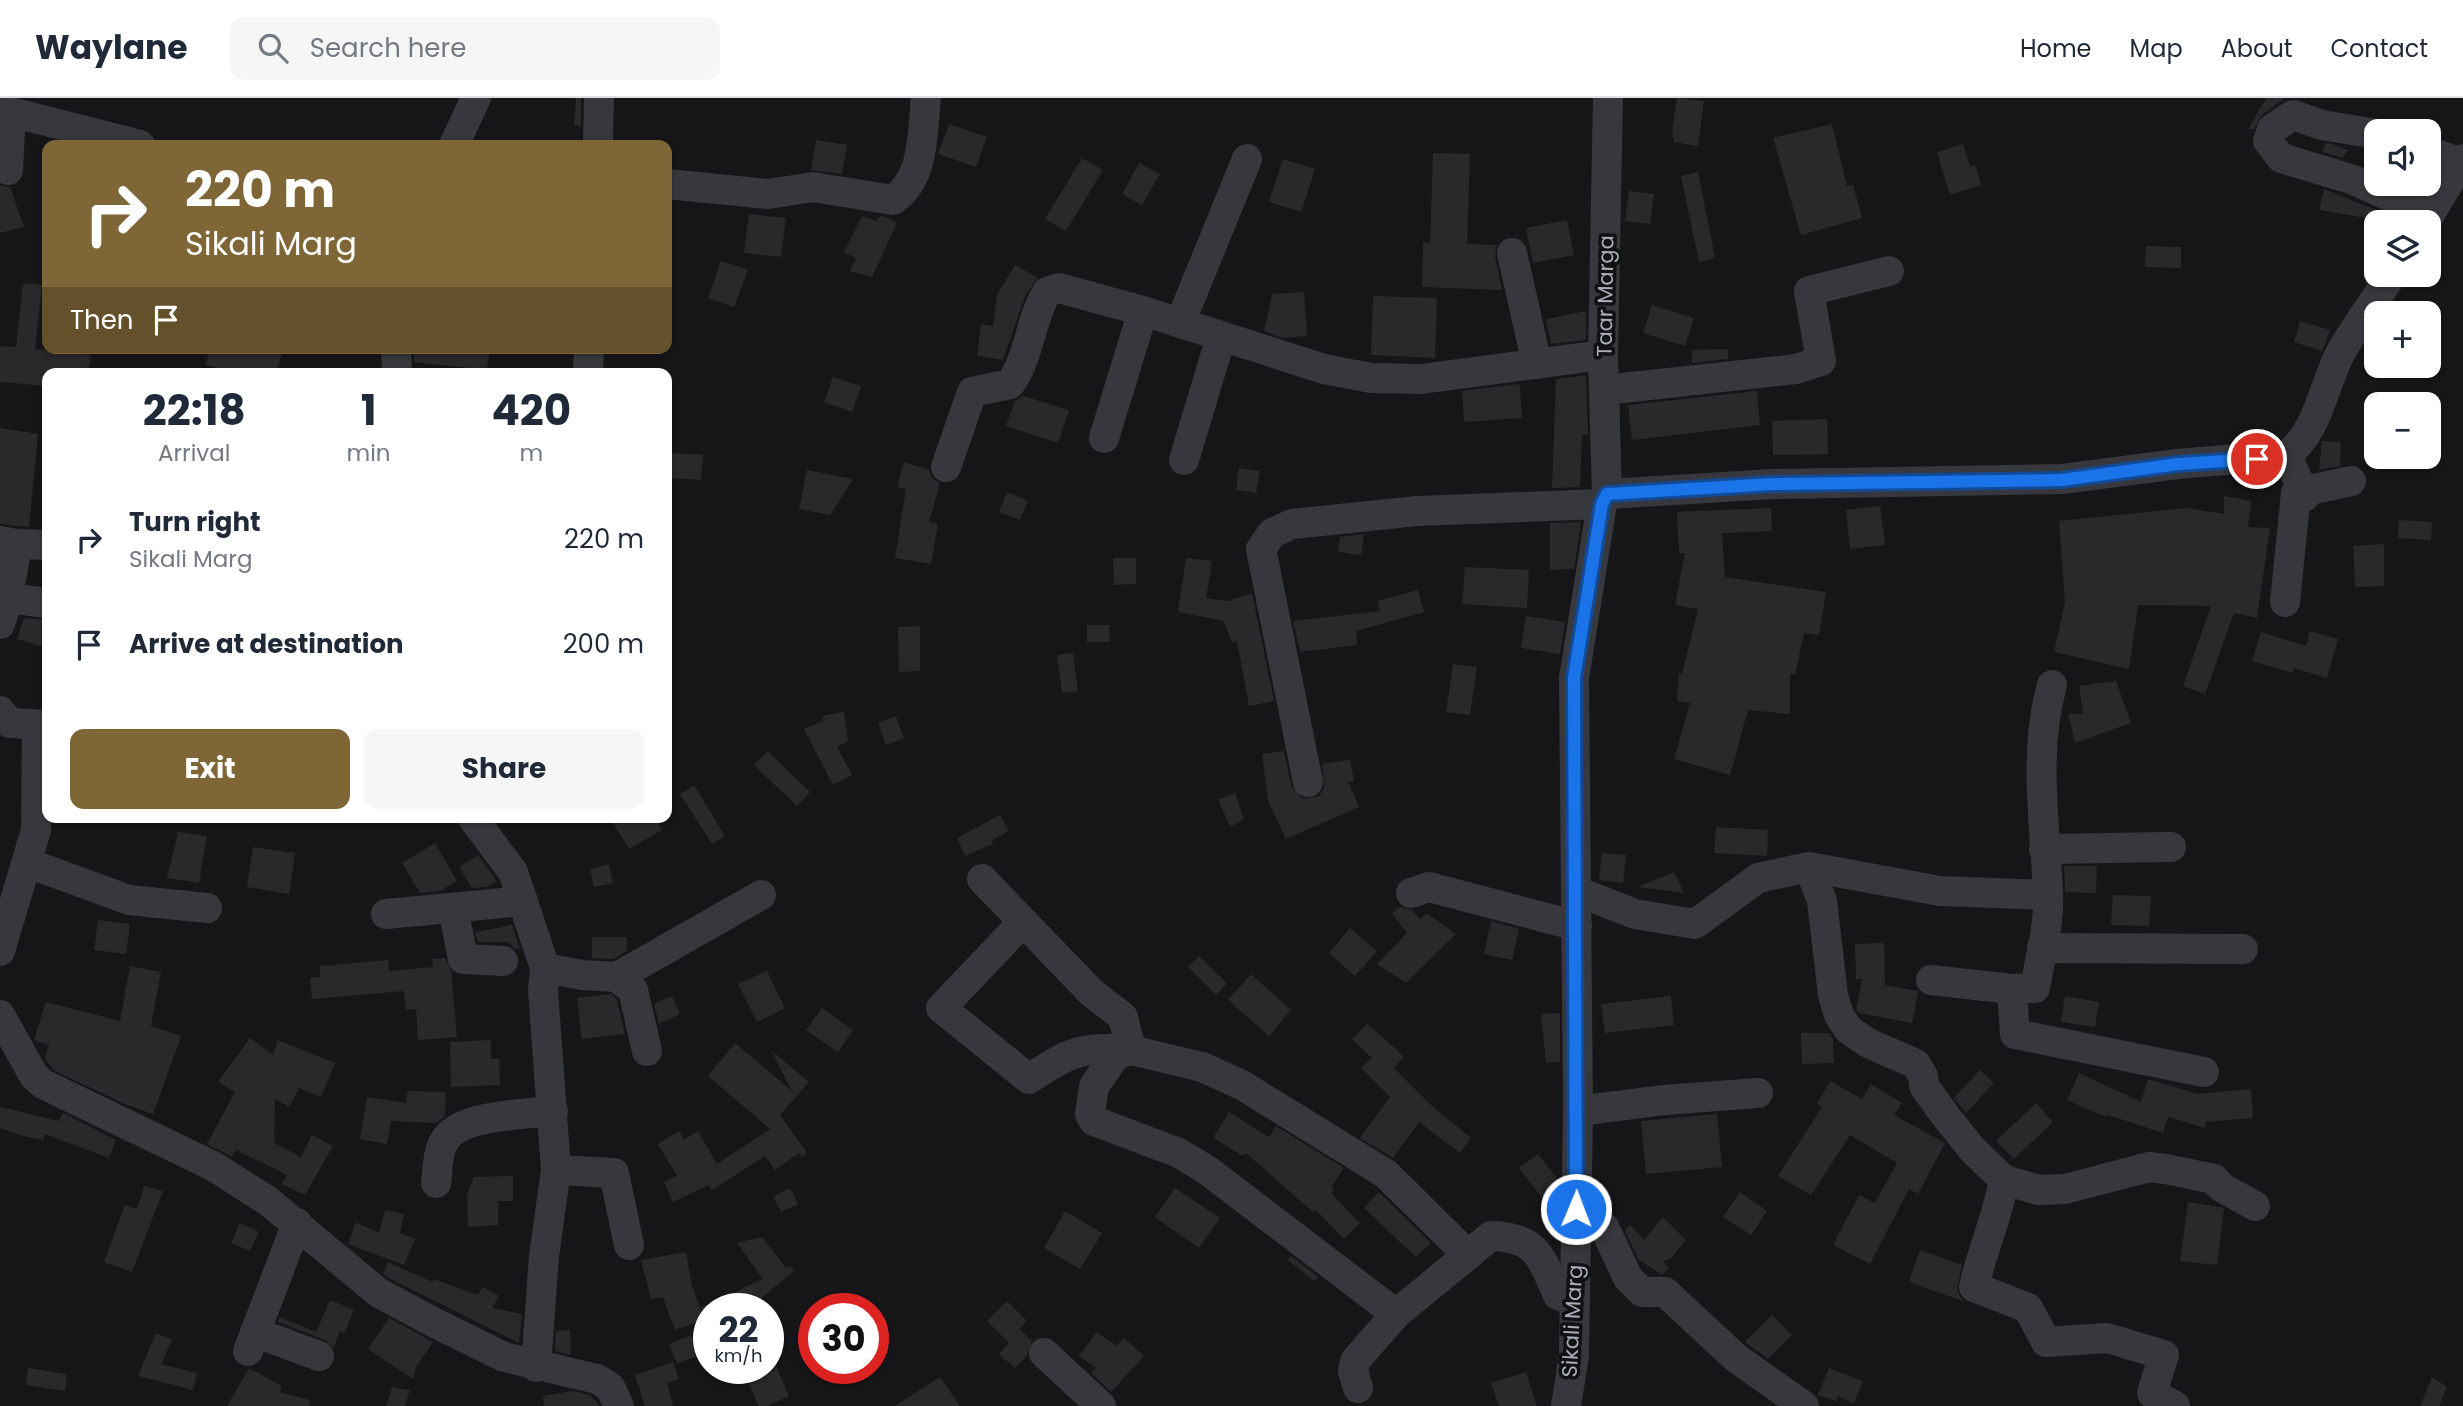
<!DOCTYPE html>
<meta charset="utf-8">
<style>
:root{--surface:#fff;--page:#f6f6f7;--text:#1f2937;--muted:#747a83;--line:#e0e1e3;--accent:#7e6636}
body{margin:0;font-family:Poppins,sans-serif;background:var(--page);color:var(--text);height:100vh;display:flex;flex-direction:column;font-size:26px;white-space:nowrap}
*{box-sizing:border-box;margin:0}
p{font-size:23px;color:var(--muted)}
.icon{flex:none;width:38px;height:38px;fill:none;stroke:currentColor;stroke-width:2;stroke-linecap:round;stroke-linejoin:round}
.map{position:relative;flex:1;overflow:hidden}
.panel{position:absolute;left:42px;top:270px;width:630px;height:455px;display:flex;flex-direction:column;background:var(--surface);border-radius:14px;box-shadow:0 2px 5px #0004}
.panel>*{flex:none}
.top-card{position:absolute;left:42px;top:42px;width:630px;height:214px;border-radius:14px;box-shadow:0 2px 5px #0004;background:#7e6636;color:#fff;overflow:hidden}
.buttons{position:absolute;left:2364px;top:21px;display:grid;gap:14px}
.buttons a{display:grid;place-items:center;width:77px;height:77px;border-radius:14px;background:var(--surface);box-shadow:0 2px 5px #0004;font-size:35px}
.speed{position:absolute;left:693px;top:1195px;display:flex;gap:14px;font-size:35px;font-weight:700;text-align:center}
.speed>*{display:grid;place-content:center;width:91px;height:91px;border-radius:50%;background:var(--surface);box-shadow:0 2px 5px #0004;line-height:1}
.speed small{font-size:18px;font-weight:400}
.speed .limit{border:10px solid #d22;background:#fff;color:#111}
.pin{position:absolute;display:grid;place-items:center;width:60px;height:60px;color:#fff;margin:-30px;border:4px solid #fff;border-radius:50%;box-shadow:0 2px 7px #0007}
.me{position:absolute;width:77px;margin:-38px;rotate:1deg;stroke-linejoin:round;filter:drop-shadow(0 0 5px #0008)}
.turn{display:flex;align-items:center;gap:24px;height:147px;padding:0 28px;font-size:32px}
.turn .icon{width:91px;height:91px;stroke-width:2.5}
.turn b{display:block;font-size:49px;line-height:60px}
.then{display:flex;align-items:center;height:66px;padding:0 28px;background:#0003;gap:14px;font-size:26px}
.eta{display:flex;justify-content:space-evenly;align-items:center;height:119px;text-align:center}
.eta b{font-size:42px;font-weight:700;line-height:49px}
.cta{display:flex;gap:14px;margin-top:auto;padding:14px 28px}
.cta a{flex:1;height:80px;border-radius:14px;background:var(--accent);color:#fff;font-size:28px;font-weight:700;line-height:80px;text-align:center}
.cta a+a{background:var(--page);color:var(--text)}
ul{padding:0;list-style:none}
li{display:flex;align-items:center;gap:21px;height:105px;padding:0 28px}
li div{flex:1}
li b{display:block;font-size:26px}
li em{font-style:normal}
header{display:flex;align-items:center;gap:42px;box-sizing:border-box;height:98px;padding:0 35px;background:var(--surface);border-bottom:2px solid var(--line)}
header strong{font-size:33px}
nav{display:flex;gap:38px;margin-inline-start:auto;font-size:24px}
.search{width:490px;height:63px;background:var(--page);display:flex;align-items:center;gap:18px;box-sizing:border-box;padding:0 24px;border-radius:14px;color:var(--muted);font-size:26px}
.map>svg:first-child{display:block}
.building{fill:#29292c}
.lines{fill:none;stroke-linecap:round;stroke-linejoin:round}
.minor{stroke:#37383d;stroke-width:30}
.route-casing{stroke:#114b97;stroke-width:18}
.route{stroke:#1a73e8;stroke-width:12}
.labels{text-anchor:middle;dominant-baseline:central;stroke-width:7;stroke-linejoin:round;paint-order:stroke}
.street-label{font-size:21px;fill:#a8adb8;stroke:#111113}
</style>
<header>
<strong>Waylane</strong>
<div class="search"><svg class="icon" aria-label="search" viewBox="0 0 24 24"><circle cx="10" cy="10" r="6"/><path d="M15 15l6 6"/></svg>Search here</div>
<nav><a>Home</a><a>Map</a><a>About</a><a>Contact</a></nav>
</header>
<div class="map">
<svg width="2463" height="1308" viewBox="0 0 2463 1308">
<rect width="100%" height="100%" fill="#161618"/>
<g class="building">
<polygon points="576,0 581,0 581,28 574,27"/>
<polygon points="1677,0 1704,3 1698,48 1674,44 1672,32"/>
<polygon points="2266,0 2285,0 2262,17 2254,31 2248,31"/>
<polygon points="949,26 987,39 976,69 938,56"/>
<polygon points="1832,26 1847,88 1853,87 1862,120 1801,137 1773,40"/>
<polygon points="816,42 847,47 842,76 811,72"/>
<polygon points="2326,45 2332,46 2348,52 2343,60 2322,54"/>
<polygon points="1963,46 1970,68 1975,67 1981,87 1950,97 1937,54"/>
<polygon points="1433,55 1470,56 1467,146 1497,147 1495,159 1502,192 1422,189 1423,144 1430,145"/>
<polygon points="1082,60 1103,72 1066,133 1045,121"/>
<polygon points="1283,61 1315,71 1301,114 1269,104"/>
<polygon points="1139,65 1160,76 1142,107 1122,96"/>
<polygon points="1698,74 1715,160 1699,164 1681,78"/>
<polygon points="0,87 10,89 24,129 0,135"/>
<polygon points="2324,91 2391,118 2389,124 2319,112"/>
<polygon points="1629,93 1654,96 1650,126 1625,123"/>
<polygon points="749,116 786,120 781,159 744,155"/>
<polygon points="862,118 876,123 880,118 886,119 897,125 872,179 850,173 856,160 844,154"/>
<polygon points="1567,122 1574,157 1533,165 1526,130"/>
<polygon points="2146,148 2181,149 2181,170 2145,169"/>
<polygon points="721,163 748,172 734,209 708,200"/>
<polygon points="1015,167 1038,180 1025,198 1003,262 977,258 981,226 993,228 997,197"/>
<polygon points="23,185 42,187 35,251 91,257 88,275 47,275 47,288 0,284 0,248 16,249"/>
<polygon points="1304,194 1307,238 1283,240 1264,233 1272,196"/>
<polygon points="1373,198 1437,200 1435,260 1371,257"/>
<polygon points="1652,207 1694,220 1685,248 1643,235"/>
<polygon points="1586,213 1586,242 1551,246 1546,221"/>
<polygon points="2300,223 2330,232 2322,253 2294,244"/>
<polygon points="211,250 284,250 276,275 239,275 205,267"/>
<polygon points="414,250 490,250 487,272 414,264"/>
<polygon points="1728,251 1728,261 1692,265 1692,252"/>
<polygon points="1580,278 1586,278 1588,337 1582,337 1580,389 1552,390 1556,281"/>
<polygon points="833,279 861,288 852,314 824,304"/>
<polygon points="1520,286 1522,320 1464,324 1462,293"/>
<polygon points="1757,293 1760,327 1632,342 1628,307"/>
<polygon points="1023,298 1069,312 1058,345 1006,328 1015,303"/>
<polygon points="1827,321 1828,356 1773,357 1772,323"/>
<polygon points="0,330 38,336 29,429 0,426"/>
<polygon points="2322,343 2341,344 2340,368 2319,372"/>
<polygon points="667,355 703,357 701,382 667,380"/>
<polygon points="904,364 929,372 932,380 940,385 929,424 938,426 931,466 895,460 906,391 897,389"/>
<polygon points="1239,370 1260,373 1256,395 1236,392"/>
<polygon points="807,372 853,381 830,417 799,411"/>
<polygon points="1007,394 1028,403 1020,422 999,414"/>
<polygon points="2224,398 2251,403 2248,429 2270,430 2257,520 2234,515 2205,596 2183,588 2211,508 2138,507 2129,571 2054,554 2065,504 2059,423 2186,410 2224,416"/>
<polygon points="1880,408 1885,447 1850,451 1846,412"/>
<polygon points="1771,410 1772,433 1722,435 1725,479 1826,494 1819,537 1804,535 1795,577 1790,576 1790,616 1748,612 1730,677 1674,661 1690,605 1677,603 1679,575 1682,576 1698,511 1675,507 1685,455 1679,455 1677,414"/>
<polygon points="2399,422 2432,424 2431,442 2398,440"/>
<polygon points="1581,424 1574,471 1550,472 1550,425"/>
<polygon points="1364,436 1361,457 1338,454 1340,439"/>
<polygon points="2384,446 2384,488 2355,489 2353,448"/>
<polygon points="1113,460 1136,460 1136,486 1114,487"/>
<polygon points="1186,460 1212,463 1206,500 1228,503 1252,495 1274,603 1249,608 1237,543 1232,545 1224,523 1178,514"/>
<polygon points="1465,469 1529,472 1527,510 1462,506"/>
<polygon points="1418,492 1424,514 1356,533 1357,547 1300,554 1293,523 1380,513 1377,503"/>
<polygon points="1526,518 1565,524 1560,556 1521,550"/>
<polygon points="24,520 47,522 47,550 17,541"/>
<polygon points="1087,527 1109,527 1110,544 1087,544"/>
<polygon points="920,528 920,573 899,574 898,529"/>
<polygon points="2310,533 2338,541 2327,580 2294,570 2293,575 2252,563 2261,534 2306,548"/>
<polygon points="1073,555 1078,593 1062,595 1057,557"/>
<polygon points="1453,566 1477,569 1470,617 1446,614"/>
<polygon points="2116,583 2131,625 2075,645 2068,616 2083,616 2079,588"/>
<polygon points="844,614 848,643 837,649 852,677 833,687 804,631 823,623 822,618"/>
<polygon points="896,618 904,640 886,647 878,625"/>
<polygon points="768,653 810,694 797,708 754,667"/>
<polygon points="1284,653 1291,688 1303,701 1319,698 1324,690 1322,666 1350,662 1354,683 1348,684 1359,709 1286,741 1268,703 1262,656"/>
<polygon points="694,687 725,738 712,746 680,696"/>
<polygon points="1235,695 1244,721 1230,729 1218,701"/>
<polygon points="1000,717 1009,733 992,742 993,746 965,758 957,740"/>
<polygon points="609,719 655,719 662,732 629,751"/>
<polygon points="1716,729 1768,732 1767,758 1714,755"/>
<polygon points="178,734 207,738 199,785 167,780"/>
<polygon points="435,745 457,783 440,793 420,795 402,765"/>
<polygon points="253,749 295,755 289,796 247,789"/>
<polygon points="1602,755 1626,757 1623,785 1599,782"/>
<polygon points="478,757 497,783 487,789 472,790 459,769"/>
<polygon points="609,766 613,785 594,789 590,771"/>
<polygon points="2064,768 2097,768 2096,795 2065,794"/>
<polygon points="1674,774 1684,795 1638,789"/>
<polygon points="2113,797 2151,798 2149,828 2111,827"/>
<polygon points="1400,809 1412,812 1420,821 1427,815 1456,836 1406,885 1377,866 1407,835 1392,815"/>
<polygon points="98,822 130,826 126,856 94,852"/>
<polygon points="1491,823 1519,831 1512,862 1484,856"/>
<polygon points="512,827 520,850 515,851 508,844 478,844 475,834"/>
<polygon points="1350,830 1377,853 1355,878 1329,855"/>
<polygon points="592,839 627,839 627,853 613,861 592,860"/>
<polygon points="1884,845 1885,887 1918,893 1912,925 1859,915 1856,912 1862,881 1856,881 1855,846"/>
<polygon points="1199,858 1227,885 1216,897 1188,869"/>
<polygon points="445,860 451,873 457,939 418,942 416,911 406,912 404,893 312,901 310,880 320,879 320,868 388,862 389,873 433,869 432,861"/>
<polygon points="130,868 161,874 151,928 181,938 153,1016 127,1007 55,973 45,961 49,947 34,942 46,904 120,923"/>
<polygon points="767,873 785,910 757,924 738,886"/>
<polygon points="1251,876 1291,912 1269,938 1228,902"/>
<polygon points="611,896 617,902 625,936 582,941 577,900"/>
<polygon points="672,898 680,916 659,926 654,906"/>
<polygon points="1671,898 1674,927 1605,935 1601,906"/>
<polygon points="2065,898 2099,904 2095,929 2061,924"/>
<polygon points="822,910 853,932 838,954 806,932"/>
<polygon points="1560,915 1560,964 1546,965 1541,916"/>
<polygon points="1367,926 1404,958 1394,970 1433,1009 1471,1040 1460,1055 1419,1024 1393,1060 1360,1040 1390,999 1361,970 1372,960 1352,941"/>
<polygon points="1801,935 1829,935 1833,941 1834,965 1802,966"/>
<polygon points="250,940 273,957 278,942 335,965 321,999 299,990 289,1009 275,1001 274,1045 301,1059 312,1037 333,1048 305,1097 282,1086 287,1077 236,1052 232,1059 207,1046 235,994 218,984"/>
<polygon points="491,942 491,961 499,961 500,987 451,989 450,944"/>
<polygon points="735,945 792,993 771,952 809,984 780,1017 807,1055 802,1059 799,1055 775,1072 765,1058 712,1092 709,1087 673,1104 664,1084 677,1078 658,1046 679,1033 684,1042 698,1033 717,1066 770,1031 708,978"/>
<polygon points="1980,972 1994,985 1966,1015 1954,1000"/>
<polygon points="2079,975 2141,1004 2148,981 2197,996 2251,991 2253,1020 2206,1024 2205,1030 2168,1019 2163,1035 2108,1017 2106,1019 2067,1002"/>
<polygon points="1830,983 1862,1001 1871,986 1902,1005 1894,1017 1945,1045 1918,1096 1909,1091 1870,1166 1833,1147 1859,1097 1875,1105 1897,1065 1850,1037 1811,1097 1778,1078 1822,1009 1817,1006"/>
<polygon points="407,993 446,994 445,1018 436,1025 391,1023 387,1046 360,1041 367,999 406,1005"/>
<polygon points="2036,1005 2053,1024 2014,1061 1996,1043"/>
<polygon points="0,1009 59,1023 63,1015 116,1042 109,1060 45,1036 43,1042 23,1038 0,1030"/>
<polygon points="1229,1014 1269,1039 1276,1028 1344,1070 1331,1089 1334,1092 1331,1095 1360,1125 1344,1141 1316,1112 1313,1114 1246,1055 1243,1058 1213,1040"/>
<polygon points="1717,1016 1722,1069 1646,1076 1641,1023"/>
<polygon points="1538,1056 1559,1083 1559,1107 1552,1113 1519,1070"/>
<polygon points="513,1078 513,1103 498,1103 498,1127 468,1129 467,1097 474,1079"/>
<polygon points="144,1088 163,1093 132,1174 104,1164 125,1107 137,1111"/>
<polygon points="790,1090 798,1106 781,1114 773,1099"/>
<polygon points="1175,1090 1220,1120 1199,1150 1155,1119"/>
<polygon points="1379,1094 1431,1145 1416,1159 1364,1110"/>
<polygon points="1740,1094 1767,1113 1751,1137 1723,1119"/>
<polygon points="2188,1104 2224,1110 2217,1167 2180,1163"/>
<polygon points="385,1112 404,1116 400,1135 415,1141 404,1167 348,1146 356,1124 379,1135"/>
<polygon points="1065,1113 1102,1135 1080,1171 1044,1150"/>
<polygon points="1663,1119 1686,1142 1670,1161 1663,1163 1669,1170 1662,1177 1638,1161 1625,1132 1630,1127 1644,1142"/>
<polygon points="240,1125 259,1134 250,1153 231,1145"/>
<polygon points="762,1139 786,1170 791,1168 794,1173 748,1211 700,1211 704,1222 675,1232 663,1199 651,1201 641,1162 686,1154 692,1188 700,1210 763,1181 737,1145"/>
<polygon points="1920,1152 1962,1167 1957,1193 1963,1203 1909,1184"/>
<polygon points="1291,1158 1318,1179 1314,1183 1288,1162"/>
<polygon points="388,1164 432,1184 434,1181 478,1197 482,1189 499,1198 492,1210 522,1216 519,1245 389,1180 383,1176"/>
<polygon points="330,1202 354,1212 344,1236 340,1233 334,1250 325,1242 278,1224 280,1219 316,1234"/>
<polygon points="1007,1203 1027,1223 1019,1231 1032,1243 1027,1257 1015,1270 999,1256 1009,1245 987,1223"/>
<polygon points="1772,1217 1792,1237 1768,1261 1745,1244"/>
<polygon points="389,1220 433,1244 416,1269 413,1281 368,1251"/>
<polygon points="570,1232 571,1257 555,1253 556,1233"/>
<polygon points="1097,1234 1116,1248 1124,1240 1144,1258 1111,1294 1091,1275 1096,1270 1079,1258"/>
<polygon points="156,1235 172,1242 161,1266 197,1275 193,1292 138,1278"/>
<polygon points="691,1237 699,1257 677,1266 669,1246"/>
<polygon points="774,1263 789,1298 767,1308 759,1308 744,1276 758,1270 768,1270 768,1266"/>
<polygon points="673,1264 679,1281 667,1285 673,1308 645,1308 635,1277"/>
<polygon points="28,1270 67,1276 65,1293 26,1287"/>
<polygon points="249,1270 282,1288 279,1294 310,1302 309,1308 227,1308"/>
<polygon points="1829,1270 1863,1283 1854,1305 1838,1298 1836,1303 1818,1297"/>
<polygon points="1526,1274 1537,1308 1499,1308 1491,1285"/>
<polygon points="940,1279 960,1308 895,1308"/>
<polygon points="2432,1279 2447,1289 2439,1308 2420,1308"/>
<polygon points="392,1289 410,1292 405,1308 386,1308"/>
<polygon points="573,1293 590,1297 600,1308 544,1308 543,1298"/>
</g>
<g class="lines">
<g class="minor">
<polyline points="0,8 11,14 140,47"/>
<polyline points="2376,36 2322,27 2293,17 2272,31 2268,43 2281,60 2351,81 2430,116"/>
<polyline points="454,47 476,0"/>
<polyline points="598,47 599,0"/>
<polyline points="2429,53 2460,65"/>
<polyline points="8,72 11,14"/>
<path d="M667,86L768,96L813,89L893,102C925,80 922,36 926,0"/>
<polyline points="2425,124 2463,61"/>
<polyline points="1512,155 1537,266"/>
<polyline points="1180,225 1247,61"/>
<polyline points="396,250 397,275"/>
<polyline points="588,275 589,250"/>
<polyline points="1604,292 1796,271 1821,263 1809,193 1889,173"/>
<polyline points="1104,340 1143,213"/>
<polyline points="1184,362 1221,239"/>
<path d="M946,369L972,294L1010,286C1030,258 1030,222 1047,194L1059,190L1143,213L1324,271L1371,280L1421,281L1603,257"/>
<polyline points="2296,395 2351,383"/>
<path d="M1607,396L1773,386L2062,381L2178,366L2287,357C2319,333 2323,287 2341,254C2356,227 2375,202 2392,177"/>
<polyline points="0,443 17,446 8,500 0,526"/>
<polyline points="17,446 47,447"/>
<polyline points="8,500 47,505"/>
<polyline points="2285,504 2296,395 2305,398 2287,357"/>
<path d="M2052,587C2033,654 2045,726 2048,795C2050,825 2040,859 2035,890L2012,891L2015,936L2204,974"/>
<polyline points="0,613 10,625 47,627"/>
<polyline points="1308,684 1261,451 1272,435 1292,426 1417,413 1602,406"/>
<polyline points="472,719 513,774 545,870 543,892 556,1072 544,1158 536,1269"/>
<polyline points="2044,751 2171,749"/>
<polyline points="28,765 129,802 207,810"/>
<polyline points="1809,769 1822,803 1833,897 1839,917 1848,931 1868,945 1916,966 1923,978 1924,988 1944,1016 1972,1051 2004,1082 2039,1092 2065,1091 2149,1069 2166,1071 2214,1081 2221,1089 2255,1108"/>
<path d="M982,781L1091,894L1123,919L1131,952C1082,948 1069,954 1029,981L941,910L1023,824"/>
<polyline points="1576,793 1635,816 1695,826 1758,780 1809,769 1940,793 2048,797"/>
<polyline points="1411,795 1429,789 1577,828"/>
<polyline points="453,810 463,861 503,863"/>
<polyline points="386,816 523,803"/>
<polyline points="2042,850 2243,851"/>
<polyline points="0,853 36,732 37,628"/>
<polyline points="545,870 582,877 617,879 761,797"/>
<polyline points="617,879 633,892 647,953"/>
<polyline points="1931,882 2012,891"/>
<polyline points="0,917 34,978 43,986 213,1068 268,1103 379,1195 437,1226 504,1259 597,1281 610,1289 619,1308"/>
<polyline points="1578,1013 1664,1002 1758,995"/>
<polyline points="556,1072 614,1075 629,1147"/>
<path d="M2004,1082C1997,1121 1982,1152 1974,1189L2028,1210L2046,1244L2107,1240L2164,1257L2152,1295L2175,1308"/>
<path d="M436,1085C438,1070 437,1050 448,1038C466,1017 526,1016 553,1013"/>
<polyline points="1576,1111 1604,1129 1628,1180 1642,1194 1665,1194 1736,1260 1804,1308"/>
<polyline points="1396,1216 1207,1072 1179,1055 1094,1023 1090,1016 1094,988 1116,957 1131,952 1202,969 1242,987 1386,1076 1468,1157"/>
<polyline points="257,1235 319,1258"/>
<polyline points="248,1253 297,1125"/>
<polyline points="1044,1255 1101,1308"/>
<path d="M1358,1290L1353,1273L1355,1263L1367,1249L1396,1216L1491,1138C1537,1139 1541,1159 1558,1197L1575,1204"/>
<polyline points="1566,1308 1574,1257 1578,1013 1574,580 1602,406 1607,396 1603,257 1608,0"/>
</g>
</g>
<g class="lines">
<defs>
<polyline id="route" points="1576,1111 1574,580 1602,406 1607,396 1773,386 2062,382 2178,366 2257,361"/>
</defs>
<use href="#route" class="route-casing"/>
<use href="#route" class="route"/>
</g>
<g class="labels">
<g class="street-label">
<text transform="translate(1605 198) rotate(-89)">Taar Marga</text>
<text transform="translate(1572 1223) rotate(-87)">Sikali Marg</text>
</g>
</g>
</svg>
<div class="buttons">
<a><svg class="icon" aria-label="sound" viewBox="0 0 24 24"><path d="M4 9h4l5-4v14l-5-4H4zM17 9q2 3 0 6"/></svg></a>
<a><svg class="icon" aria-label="layers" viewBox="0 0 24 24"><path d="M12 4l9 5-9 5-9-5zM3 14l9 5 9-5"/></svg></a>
<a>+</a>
<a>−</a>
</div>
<div class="speed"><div>22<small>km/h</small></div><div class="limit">30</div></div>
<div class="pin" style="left:2257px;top:361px;background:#d93025"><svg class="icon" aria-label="arrive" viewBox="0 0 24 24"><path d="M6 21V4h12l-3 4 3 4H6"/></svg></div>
<svg class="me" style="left:1576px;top:1111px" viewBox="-20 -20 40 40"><circle r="17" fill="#1a73e8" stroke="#fff" stroke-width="3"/><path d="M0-11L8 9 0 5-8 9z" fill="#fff"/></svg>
<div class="top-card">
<div class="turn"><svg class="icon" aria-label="right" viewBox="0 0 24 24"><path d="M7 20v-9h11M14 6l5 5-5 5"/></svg><div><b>220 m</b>Sikali Marg</div></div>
<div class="then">Then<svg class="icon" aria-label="arrive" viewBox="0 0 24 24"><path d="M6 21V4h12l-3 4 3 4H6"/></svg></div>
</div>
<section class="panel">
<div class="eta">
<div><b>22:18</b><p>Arrival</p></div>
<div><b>1</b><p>min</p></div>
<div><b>420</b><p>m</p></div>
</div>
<ul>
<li><svg class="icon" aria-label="right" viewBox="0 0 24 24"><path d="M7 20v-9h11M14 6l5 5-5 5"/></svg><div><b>Turn right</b><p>Sikali Marg</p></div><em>220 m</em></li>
<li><svg class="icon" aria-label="arrive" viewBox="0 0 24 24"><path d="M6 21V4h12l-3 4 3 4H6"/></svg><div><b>Arrive at destination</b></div><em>200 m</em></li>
</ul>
<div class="cta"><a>Exit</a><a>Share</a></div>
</section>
</div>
